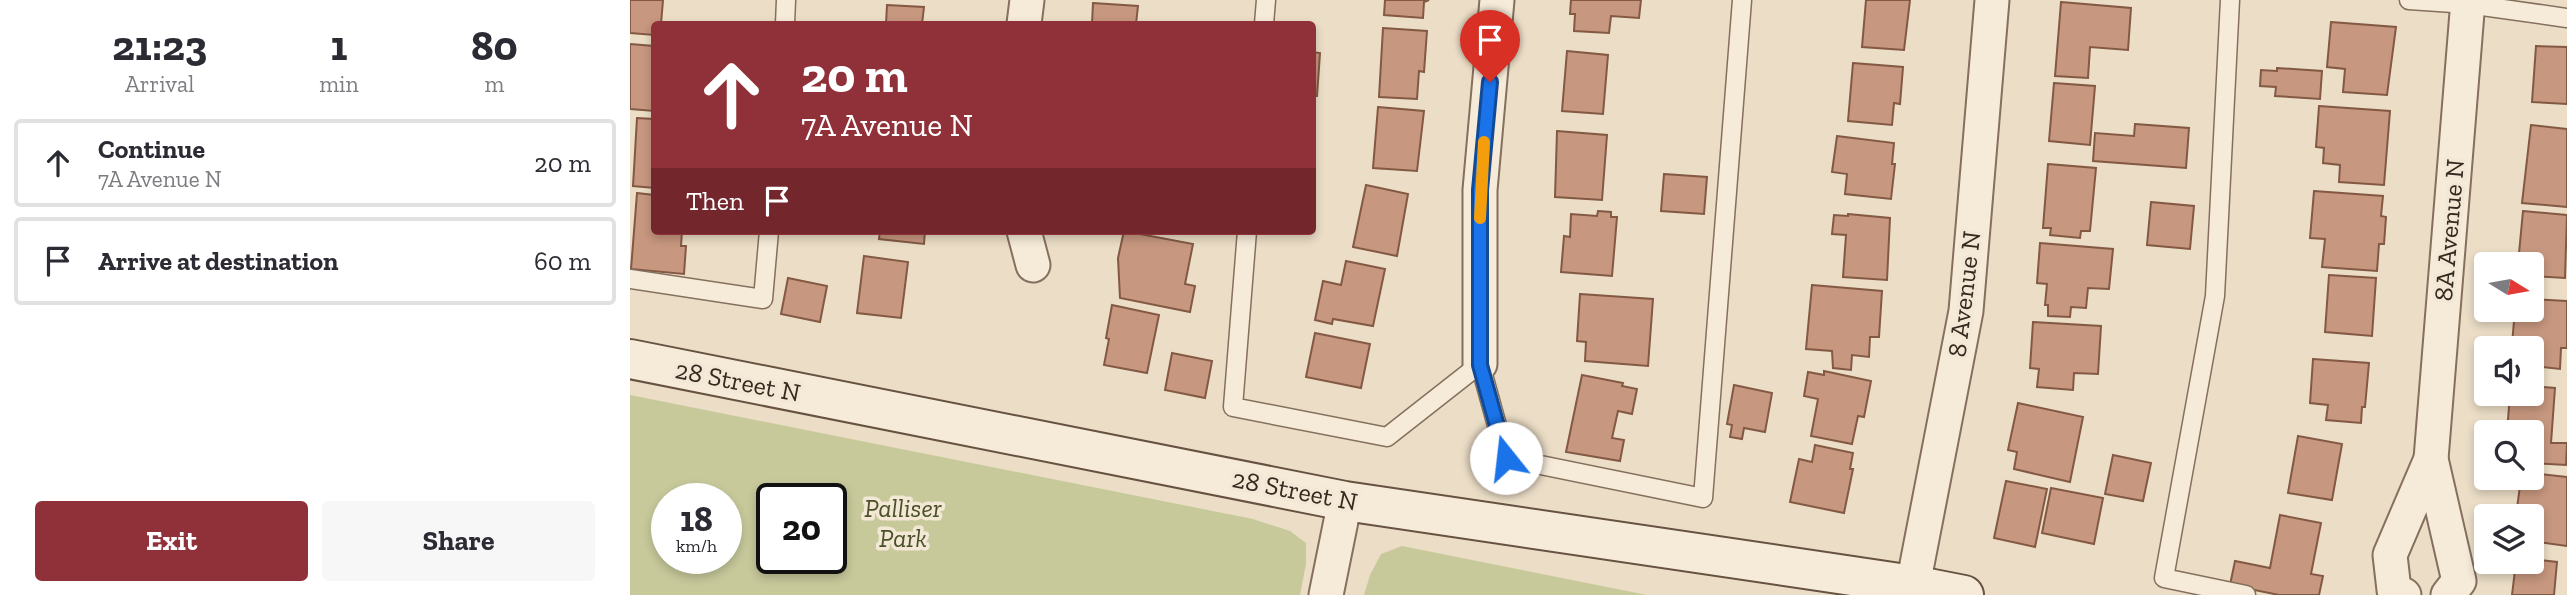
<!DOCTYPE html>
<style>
:root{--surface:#fff;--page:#f7f7f7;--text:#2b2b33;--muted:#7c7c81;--line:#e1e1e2;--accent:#903139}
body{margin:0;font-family:"Zilla Slab",serif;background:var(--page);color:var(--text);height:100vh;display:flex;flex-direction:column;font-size:26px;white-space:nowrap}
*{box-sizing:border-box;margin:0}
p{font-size:23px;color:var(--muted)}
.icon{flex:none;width:38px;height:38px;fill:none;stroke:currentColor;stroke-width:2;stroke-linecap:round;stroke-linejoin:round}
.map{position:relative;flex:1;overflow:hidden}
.drawer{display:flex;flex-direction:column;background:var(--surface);width:630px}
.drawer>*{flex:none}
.hud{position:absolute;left:21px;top:21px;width:665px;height:214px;border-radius:7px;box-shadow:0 4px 10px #0003;background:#903139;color:#fff;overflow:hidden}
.needle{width:46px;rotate:101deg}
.controls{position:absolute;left:1844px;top:252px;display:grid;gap:14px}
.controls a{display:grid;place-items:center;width:70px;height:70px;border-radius:7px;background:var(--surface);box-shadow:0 4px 10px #0003;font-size:35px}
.speed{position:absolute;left:21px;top:483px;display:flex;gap:14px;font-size:35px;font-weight:700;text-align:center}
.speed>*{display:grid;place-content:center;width:91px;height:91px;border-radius:50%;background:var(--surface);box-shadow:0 4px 10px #0003;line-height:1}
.speed small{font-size:18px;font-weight:400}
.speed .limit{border:4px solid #111;border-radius:10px;background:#fff;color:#111}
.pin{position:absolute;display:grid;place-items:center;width:60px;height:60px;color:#fff;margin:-72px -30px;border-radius:50% 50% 50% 0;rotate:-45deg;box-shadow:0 0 7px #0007}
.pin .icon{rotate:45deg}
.me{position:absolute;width:77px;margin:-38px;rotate:344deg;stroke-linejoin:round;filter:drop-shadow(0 0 5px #0008)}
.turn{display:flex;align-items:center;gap:24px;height:147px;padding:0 35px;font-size:32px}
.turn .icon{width:91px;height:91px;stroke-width:2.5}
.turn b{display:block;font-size:49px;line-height:60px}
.then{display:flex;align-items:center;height:66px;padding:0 35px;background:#0003;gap:14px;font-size:26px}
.eta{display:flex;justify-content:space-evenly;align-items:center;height:119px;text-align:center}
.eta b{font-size:42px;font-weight:800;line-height:49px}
.primary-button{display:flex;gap:14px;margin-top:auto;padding:14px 35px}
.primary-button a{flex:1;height:80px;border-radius:7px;background:var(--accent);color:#fff;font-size:28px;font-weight:800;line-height:80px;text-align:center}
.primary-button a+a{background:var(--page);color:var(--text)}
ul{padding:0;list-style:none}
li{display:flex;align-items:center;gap:21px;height:88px;margin:0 14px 10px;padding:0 21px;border:4px solid var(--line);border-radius:7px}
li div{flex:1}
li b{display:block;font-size:26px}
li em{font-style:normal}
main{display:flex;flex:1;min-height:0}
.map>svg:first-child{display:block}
.green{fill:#c7c99b;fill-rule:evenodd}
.building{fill:#c7977f;stroke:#835944;stroke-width:2}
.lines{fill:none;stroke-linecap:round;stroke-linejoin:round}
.service-casing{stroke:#856f5d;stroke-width:21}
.minor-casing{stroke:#856f5d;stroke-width:37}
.secondary-casing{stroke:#675140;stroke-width:42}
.service{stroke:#f6ebd9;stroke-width:18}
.minor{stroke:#f6ebd9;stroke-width:33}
.secondary{stroke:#f6ebd9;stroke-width:38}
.route-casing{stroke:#114b97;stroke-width:18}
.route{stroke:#1a73e8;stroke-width:12}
.slow{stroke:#f59e0b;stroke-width:12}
.labels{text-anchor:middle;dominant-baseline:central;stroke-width:7;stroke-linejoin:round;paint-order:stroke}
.street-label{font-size:26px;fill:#362920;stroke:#f3e8d5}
.park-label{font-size:26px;font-style:italic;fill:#4a5128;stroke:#f3e8d5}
</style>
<main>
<section class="drawer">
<div class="eta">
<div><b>21:23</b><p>Arrival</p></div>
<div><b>1</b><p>min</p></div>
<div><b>80</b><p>m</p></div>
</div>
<ul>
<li><svg class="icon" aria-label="ahead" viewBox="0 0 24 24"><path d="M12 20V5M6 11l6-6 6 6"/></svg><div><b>Continue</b><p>7A Avenue N</p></div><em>20 m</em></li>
<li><svg class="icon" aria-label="arrive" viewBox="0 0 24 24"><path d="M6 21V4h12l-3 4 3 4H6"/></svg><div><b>Arrive at destination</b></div><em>60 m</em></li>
</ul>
<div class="primary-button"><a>Exit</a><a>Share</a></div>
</section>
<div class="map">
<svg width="1937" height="595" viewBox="0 0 1937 595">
<rect width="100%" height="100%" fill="#ebddc6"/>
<g class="green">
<path d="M0,395L623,519L660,531L676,543V564L670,595H0ZM37,499H96V558H37ZM142,499H201V558H142Z"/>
<polygon points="772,546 1017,595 734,595 740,575 751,554"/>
</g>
<g class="building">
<polygon points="0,0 33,0 31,24 24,24 24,35 0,33"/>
<polygon points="755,0 799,0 794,2 793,18 754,15"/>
<polygon points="941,0 1011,0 1009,18 981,16 979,33 944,31 945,14 940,14"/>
<polygon points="1236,0 1280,0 1274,50 1232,47"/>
<polygon points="1431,2 1501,8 1498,50 1460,47 1458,78 1425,76"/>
<polygon points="463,3 508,6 506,24 462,24"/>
<polygon points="257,5 294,7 292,24 256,24"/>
<polygon points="1701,22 1766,27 1757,95 1713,92 1715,69 1697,67"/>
<polygon points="753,28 797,31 794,72 789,71 787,99 749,97"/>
<polygon points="0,44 24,46 24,111 0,109"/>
<polygon points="1906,46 1937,47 1937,104 1902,102"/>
<polygon points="937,51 978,55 973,114 932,111"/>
<polygon points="682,52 690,53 687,96 682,96"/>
<polygon points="1223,63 1273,67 1270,104 1264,103 1262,125 1218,121"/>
<polygon points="1647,68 1692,71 1690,99 1645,96 1646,87 1630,86 1631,70 1647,71"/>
<polygon points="1424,83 1465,86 1460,145 1419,141"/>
<polygon points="1689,106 1760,111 1754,185 1709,182 1710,165 1693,163 1694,148 1686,147"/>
<polygon points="748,107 794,111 787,171 743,168"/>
<polygon points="7,118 24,119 24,188 3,186"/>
<polygon points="1505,124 1559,128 1556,168 1463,161 1465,133 1504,136"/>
<polygon points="1901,125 1937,129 1937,207 1892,203"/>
<polygon points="927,131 977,135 972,200 925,197"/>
<polygon points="1207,136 1264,143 1262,164 1265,164 1261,199 1215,194 1217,174 1202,172"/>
<polygon points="1418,164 1466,168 1460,231 1451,231 1450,238 1420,235 1421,228 1413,228"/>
<polygon points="1034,174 1077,177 1074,214 1031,211"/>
<polygon points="736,185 778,194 767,256 723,247"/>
<polygon points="1684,191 1753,196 1751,216 1756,217 1754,244 1749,244 1747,271 1692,267 1695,239 1680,238"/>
<polygon points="7,193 24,195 24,231 52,231 51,246 56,246 54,274 1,269"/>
<polygon points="1521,202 1564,206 1560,249 1517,245"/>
<polygon points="968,211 981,212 981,217 987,217 982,276 931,272 934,236 940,237 941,214 967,216"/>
<polygon points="1893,211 1937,215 1935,278 1902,276 1902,264 1888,264"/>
<polygon points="1218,214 1260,218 1257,280 1213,277 1216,235 1202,234 1204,215 1218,216"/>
<polygon points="250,231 295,231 294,244 249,239"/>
<polygon points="494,231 563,244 555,284 565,286 560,312 490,298 488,258"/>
<polygon points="1410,243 1483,249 1479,289 1458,288 1456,308 1441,307 1440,317 1418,316 1418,305 1415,305 1417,284 1407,283"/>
<polygon points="234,256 278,262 271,318 227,313"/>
<polygon points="716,261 755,269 743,326 703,319 702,324 685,320 693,281 711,285"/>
<polygon points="1699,275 1746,278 1742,336 1695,332"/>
<polygon points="158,278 197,286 190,322 151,314"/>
<polygon points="1182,285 1252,291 1249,337 1240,337 1239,357 1222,355 1221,370 1203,368 1202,351 1176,349"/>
<polygon points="950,294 1023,299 1018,366 955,361 956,342 947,341"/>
<polygon points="1902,299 1937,301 1937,348 1931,348 1930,369 1902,366 1902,348 1889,348 1889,345 1882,344 1885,310 1902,310"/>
<polygon points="482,305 529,315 517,373 474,365 479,339 476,338"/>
<polygon points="1403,322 1471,326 1468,374 1444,373 1443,390 1407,387 1409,369 1400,368"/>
<polygon points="685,333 740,344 731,388 676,377"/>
<polygon points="542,353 582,361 575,398 535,390"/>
<polygon points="1683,359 1739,363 1735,407 1732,407 1731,423 1696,420 1698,405 1680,403"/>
<polygon points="1194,371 1241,381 1234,417 1228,416 1222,444 1181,436 1188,399 1174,396 1178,372 1194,375"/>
<polygon points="952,375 993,383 992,386 1007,389 1002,414 988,411 982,438 994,440 990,461 936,452"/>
<polygon points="1104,385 1142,393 1135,432 1114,428 1112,439 1100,437 1102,425 1097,424"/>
<polygon points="1902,386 1925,388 1921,443 1937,443 1936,465 1902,463 1902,432 1877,432 1880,394 1902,394"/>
<polygon points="1388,403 1453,417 1440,482 1384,469 1387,452 1378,450"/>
<polygon points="1668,436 1712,444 1702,500 1658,493"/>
<polygon points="1185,445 1223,453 1220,469 1223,469 1214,513 1160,502 1169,459 1182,462"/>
<polygon points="1483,455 1521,463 1513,501 1475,494"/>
<polygon points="1902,473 1937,477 1937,546 1902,541 1902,516 1886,516 1891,478 1902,478"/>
<polygon points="1376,481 1417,489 1405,547 1364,538"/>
<polygon points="1421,488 1473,498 1464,544 1412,533"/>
<polygon points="1650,515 1691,523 1681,574 1693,576 1689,595 1649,595 1600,585 1605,561 1640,568"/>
<polygon points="1902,559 1927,562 1924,595 1882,595 1886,562 1902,562"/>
</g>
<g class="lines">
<defs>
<g id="service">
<polyline points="1600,0 1585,296 1534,578 1616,595"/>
<polyline points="1779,0 1838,4 1937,18"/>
<polyline points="155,24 156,0"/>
<polyline points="634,24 636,0"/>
<polyline points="617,231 603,407 757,437 850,364 876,458 1073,498 1112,0"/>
<polyline points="0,279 133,299 139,231"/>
</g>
<g id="minor">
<polyline points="394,24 397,0"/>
<polyline points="394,231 403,265"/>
<polyline points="850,364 850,190 867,0"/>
<polyline points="1283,585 1336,311 1362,0"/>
<polyline points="696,595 715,501"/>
<polyline points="1774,595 1764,590 1760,555 1801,459"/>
<polyline points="1818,595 1829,581 1801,459 1838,0"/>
</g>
<polyline id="secondary" points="0,359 715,501 1283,585 1334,595"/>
</defs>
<use href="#service" class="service-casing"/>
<use href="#minor" class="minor-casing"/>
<use href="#secondary" class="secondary-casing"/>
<use href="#service" class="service"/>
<use href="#minor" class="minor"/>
<use href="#secondary" class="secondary"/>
</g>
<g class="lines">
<defs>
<polyline id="route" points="860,82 850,190 850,365 876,458"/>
</defs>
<use href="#route" class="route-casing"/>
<use href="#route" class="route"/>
<polyline class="slow" points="850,218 854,142"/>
</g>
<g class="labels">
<g class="street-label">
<text transform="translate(1819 230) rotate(-85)">8A Avenue N</text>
<text transform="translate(1334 294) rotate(-83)">8 Avenue N</text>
<text transform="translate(108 381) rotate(11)">28 Street N</text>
<text transform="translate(665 490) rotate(11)">28 Street N</text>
</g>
<g class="park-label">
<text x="273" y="508">Palliser<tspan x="273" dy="30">Park</tspan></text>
</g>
</g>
</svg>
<div class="controls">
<a><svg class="needle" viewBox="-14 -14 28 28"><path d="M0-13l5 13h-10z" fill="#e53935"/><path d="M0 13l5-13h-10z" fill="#7c7c81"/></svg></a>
<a><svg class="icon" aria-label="sound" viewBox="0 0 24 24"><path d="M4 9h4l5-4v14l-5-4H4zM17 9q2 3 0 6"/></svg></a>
<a><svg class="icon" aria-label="search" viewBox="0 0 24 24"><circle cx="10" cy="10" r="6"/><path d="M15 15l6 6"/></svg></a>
<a><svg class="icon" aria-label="layers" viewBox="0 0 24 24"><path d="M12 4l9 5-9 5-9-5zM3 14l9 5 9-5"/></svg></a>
</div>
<div class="speed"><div>18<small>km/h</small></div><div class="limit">20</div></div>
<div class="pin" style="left:860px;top:82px;background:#d93025"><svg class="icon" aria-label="arrive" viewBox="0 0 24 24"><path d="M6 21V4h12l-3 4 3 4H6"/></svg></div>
<svg class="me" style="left:876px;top:458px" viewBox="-20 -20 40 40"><circle r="19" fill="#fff"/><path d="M0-13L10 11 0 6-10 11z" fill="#1a73e8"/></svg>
<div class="hud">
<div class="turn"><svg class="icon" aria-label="ahead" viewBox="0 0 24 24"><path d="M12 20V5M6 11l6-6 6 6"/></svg><div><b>20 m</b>7A Avenue N</div></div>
<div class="then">Then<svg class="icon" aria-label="arrive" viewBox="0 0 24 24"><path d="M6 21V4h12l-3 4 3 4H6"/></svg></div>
</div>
</div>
</main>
